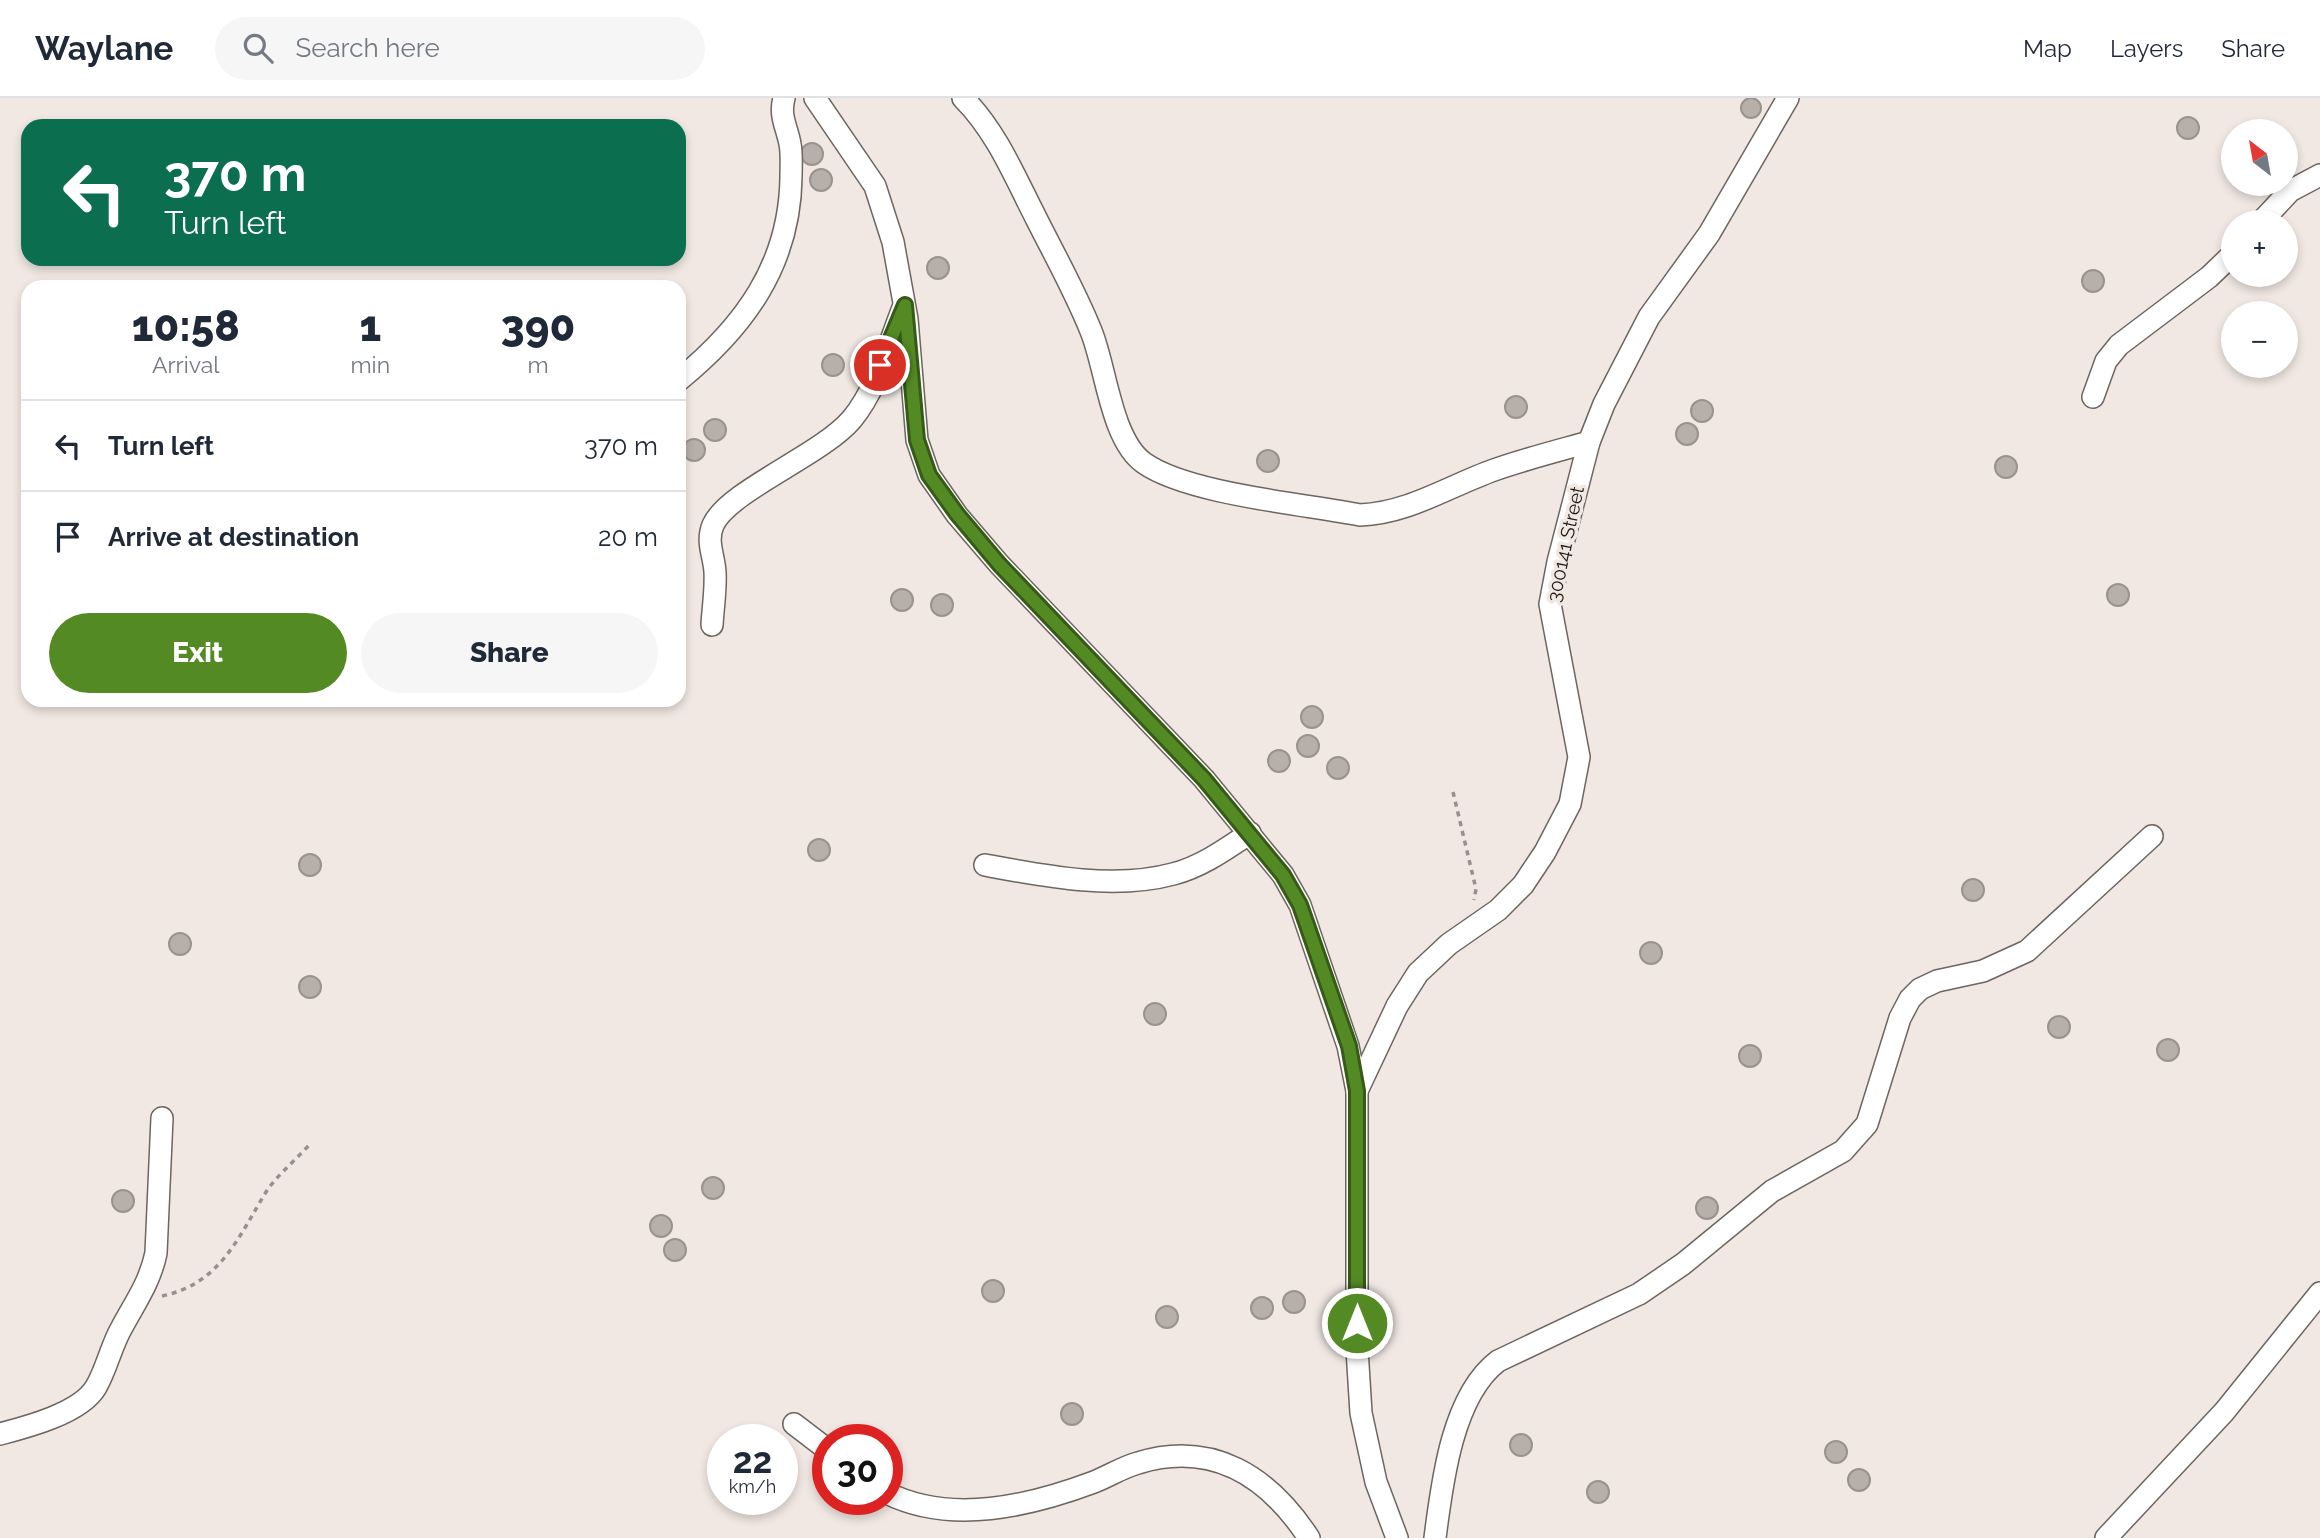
<!DOCTYPE html>
<meta charset="utf-8">
<style>
:root{--surface:#fff;--page:#f6f6f7;--text:#1f2937;--muted:#747a83;--line:#e0e1e3;--accent:#548a23}
body{margin:0;font-family:Raleway,sans-serif;background:var(--page);color:var(--text);height:100vh;display:flex;flex-direction:column;font-size:26px;white-space:nowrap}
*{box-sizing:border-box;margin:0}
p{font-size:23px;color:var(--muted)}
.icon{flex:none;width:38px;height:38px;fill:none;stroke:currentColor;stroke-width:2;stroke-linecap:round;stroke-linejoin:round}
.map{position:relative;flex:1;overflow:hidden}
.details{position:absolute;left:21px;top:182px;width:665px;height:427px;display:flex;flex-direction:column;background:var(--surface);border-radius:21px;box-shadow:0 4px 10px #0003}
.details>*{flex:none}
.top-card{position:absolute;left:21px;top:21px;width:665px;height:147px;border-radius:21px;box-shadow:0 4px 10px #0003;background:#0b6e4f;color:#fff;overflow:hidden}
.needle{width:46px;rotate:329deg}
.fabs{position:absolute;left:2221px;top:21px;display:grid;gap:14px}
.fabs a{display:grid;place-items:center;width:77px;height:77px;border-radius:50%;background:var(--surface);box-shadow:0 4px 10px #0003;font-size:35px}
.speed{position:absolute;left:707px;top:1326px;display:flex;gap:14px;font-size:35px;font-weight:700;text-align:center}
.speed>*{display:grid;place-content:center;width:91px;height:91px;border-radius:50%;background:var(--surface);box-shadow:0 4px 10px #0003;line-height:1}
.speed small{font-size:18px;font-weight:400}
.speed .limit{border:10px solid #d22;background:#fff;color:#111}
.pin{position:absolute;display:grid;place-items:center;width:60px;height:60px;color:#fff;margin:-30px;border:4px solid #fff;border-radius:50%;box-shadow:0 2px 7px #0007}
.me{position:absolute;width:77px;margin:-38px;rotate:0deg;stroke-linejoin:round;filter:drop-shadow(0 0 5px #0008)}
.turn{display:flex;align-items:center;gap:24px;height:147px;padding:0 28px;font-size:32px}
.turn .icon{width:91px;height:91px;stroke-width:2.5}
.turn b{display:block;font-size:49px;line-height:60px}
.eta{display:flex;justify-content:space-evenly;align-items:center;height:119px;text-align:center}
.eta b{font-size:42px;font-weight:800;line-height:49px}
.button{display:flex;gap:14px;margin-top:auto;padding:14px 28px}
.button a{flex:1;height:80px;border-radius:42px;background:var(--accent);color:#fff;font-size:28px;font-weight:800;line-height:80px;text-align:center}
.button a+a{background:var(--page);color:var(--text)}
ul{padding:0;list-style:none}
li{display:flex;align-items:center;gap:21px;height:91px;padding:0 28px;border-top:2px solid var(--line)}
li div{flex:1}
li b{display:block;font-size:26px}
li em{font-style:normal}
header{display:flex;align-items:center;gap:42px;box-sizing:border-box;height:98px;padding:0 35px;background:var(--surface);border-bottom:2px solid var(--line)}
header strong{font-size:33px}
nav{display:flex;gap:38px;margin-inline-start:auto;font-size:24px}
.search{width:490px;height:63px;background:var(--page);display:flex;align-items:center;gap:18px;box-sizing:border-box;padding:0 24px;border-radius:38px;color:var(--muted);font-size:26px}
.map>svg:first-child{display:block}
.building{fill:#b6afaa;stroke:#9a928d;stroke-width:2}
.lines{fill:none;stroke-linecap:round;stroke-linejoin:round}
.minor-casing{stroke:#6c6560;stroke-width:24}
.path{stroke:#97908c;stroke-width:3.5;stroke-dasharray:5 5;stroke-linecap:butt}
.minor{stroke:#fff;stroke-width:21}
.route-casing{stroke:#375a17;stroke-width:18}
.route{stroke:#548a23;stroke-width:12}
.labels{text-anchor:middle;dominant-baseline:central;stroke-width:7;stroke-linejoin:round;paint-order:stroke}
.street-label{font-size:19px;fill:#1e1b19;stroke:#f1e8e3}
</style>
<header>
<strong>Waylane</strong>
<div class="search"><svg class="icon" aria-label="search" viewBox="0 0 24 24"><circle cx="10" cy="10" r="6"/><path d="M15 15l6 6"/></svg>Search here</div>
<nav><a>Map</a><a>Layers</a><a>Share</a></nav>
</header>
<div class="map">
<svg width="2320" height="1440" viewBox="0 0 2320 1440">
<rect width="100%" height="100%" fill="#f1e8e3"/>
<g class="building">
<circle cx="1751" cy="10" r="10"/>
<circle cx="2188" cy="30" r="11"/>
<circle cx="812" cy="56" r="11"/>
<circle cx="821" cy="82" r="11"/>
<circle cx="938" cy="170" r="11"/>
<circle cx="2093" cy="183" r="11"/>
<circle cx="833" cy="267" r="11"/>
<circle cx="1516" cy="309" r="11"/>
<circle cx="1702" cy="313" r="11"/>
<circle cx="715" cy="332" r="11"/>
<circle cx="1687" cy="336" r="11"/>
<circle cx="694" cy="352" r="11"/>
<circle cx="1268" cy="363" r="11"/>
<circle cx="2006" cy="369" r="11"/>
<circle cx="2118" cy="497" r="11"/>
<circle cx="902" cy="502" r="11"/>
<circle cx="942" cy="507" r="11"/>
<circle cx="1312" cy="619" r="11"/>
<circle cx="1308" cy="648" r="11"/>
<circle cx="1279" cy="663" r="11"/>
<circle cx="1338" cy="670" r="11"/>
<circle cx="819" cy="752" r="11"/>
<circle cx="310" cy="767" r="11"/>
<circle cx="1973" cy="792" r="11"/>
<circle cx="180" cy="846" r="11"/>
<circle cx="1651" cy="855" r="11"/>
<circle cx="310" cy="889" r="11"/>
<circle cx="1155" cy="916" r="11"/>
<circle cx="2059" cy="929" r="11"/>
<circle cx="2168" cy="952" r="11"/>
<circle cx="1750" cy="958" r="11"/>
<circle cx="713" cy="1090" r="11"/>
<circle cx="123" cy="1103" r="11"/>
<circle cx="1707" cy="1110" r="11"/>
<circle cx="661" cy="1128" r="11"/>
<circle cx="675" cy="1152" r="11"/>
<circle cx="993" cy="1193" r="11"/>
<circle cx="1294" cy="1204" r="11"/>
<circle cx="1262" cy="1210" r="11"/>
<circle cx="1167" cy="1219" r="11"/>
<circle cx="1072" cy="1316" r="11"/>
<circle cx="1521" cy="1347" r="11"/>
<circle cx="1836" cy="1354" r="11"/>
<circle cx="1859" cy="1382" r="11"/>
<circle cx="1598" cy="1394" r="11"/>
</g>
<g class="lines">
<defs>
<g id="minor">
<polyline points="815,0 875,88 893,144 907,221 917,342 929,377 957,417 999,466 1204,681 1283,777 1300,807 1348,948 1357,993 1357,1251 1361,1315 1376,1384 1397,1440"/>
<path d="M963,0C996,33 1014,77 1035,118C1054,156 1075,193 1091,233C1106,269 1111,342 1144,365C1188,396 1304,406 1360,417C1409,415 1449,388 1494,372C1525,361 1557,353 1589,344"/>
<polyline points="2261,124 2290,93 2320,77"/>
<path d="M679,282C744,229 790,167 791,79C791,68 792,56 790,46C787,29 779,18 784,0"/>
<polyline points="2093,299 2106,263 2119,247 2209,179 2233,156"/>
<path d="M712,527C713,509 716,492 715,474C714,457 706,444 713,427C728,393 822,357 852,321C877,291 889,245 903,210"/>
<path d="M985,767C1044,778 1114,792 1173,776C1201,769 1226,751 1250,735"/>
<polyline points="1357,993 1397,908 1418,875 1449,846 1498,812 1523,787 1545,754 1570,706 1579,659 1550,506 1558,464 1589,344 1604,306 1649,219 1709,136 1788,0"/>
<polyline points="794,1326 828,1352"/>
<path d="M0,1336C27,1329 81,1315 96,1289C107,1270 111,1248 122,1229C136,1203 150,1184 156,1155L162,1020"/>
<path d="M887,1395C951,1427 1030,1408 1094,1384C1109,1378 1123,1369 1138,1365C1213,1342 1269,1379 1309,1440"/>
<path d="M1435,1440C1442,1385 1452,1298 1498,1263L1639,1196L1683,1166L1772,1093L1843,1053L1867,1026L1900,920L1910,901L1920,891L1937,883L1983,873L2027,853L2152,738"/>
<polyline points="2106,1440 2224,1314 2320,1195"/>
</g>
</defs>
<use href="#minor" class="minor-casing"/>
<g class="path">
<polyline points="1453,694 1476,791 1474,802"/>
<path d="M162,1198C220,1186 238,1140 266,1094C277,1077 296,1062 310,1046"/>
</g>
<use href="#minor" class="minor"/>
</g>
<g class="lines">
<defs>
<polyline id="route" points="880,267 905,207 917,342 929,377 957,416 999,466 1204,681 1283,777 1300,807 1349,948 1357,993 1357,1225"/>
</defs>
<use href="#route" class="route-casing"/>
<use href="#route" class="route"/>
</g>
<g class="labels">
<g class="street-label">
<text transform="translate(1565 446) rotate(-78)">300141 Street</text>
</g>
</g>
</svg>
<div class="fabs">
<a><svg class="needle" viewBox="-14 -14 28 28"><path d="M0-13l5 13h-10z" fill="#e53935"/><path d="M0 13l5-13h-10z" fill="#747a83"/></svg></a>
<a>+</a>
<a>−</a>
</div>
<div class="speed"><div>22<small>km/h</small></div><div class="limit">30</div></div>
<div class="pin" style="left:880px;top:267px;background:#d93025"><svg class="icon" aria-label="arrive" viewBox="0 0 24 24"><path d="M6 21V4h12l-3 4 3 4H6"/></svg></div>
<svg class="me" style="left:1357px;top:1225px" viewBox="-20 -20 40 40"><circle r="17" fill="#548a23" stroke="#fff" stroke-width="3"/><path d="M0-11L8 9 0 5-8 9z" fill="#fff"/></svg>
<div class="top-card">
<div class="turn"><svg class="icon" aria-label="left" viewBox="0 0 24 24"><path d="M17 20v-9H6M10 6l-5 5 5 5"/></svg><div><b>370 m</b>Turn left</div></div>
</div>
<section class="details">
<div class="eta">
<div><b>10:58</b><p>Arrival</p></div>
<div><b>1</b><p>min</p></div>
<div><b>390</b><p>m</p></div>
</div>
<ul>
<li><svg class="icon" aria-label="left" viewBox="0 0 24 24"><path d="M17 20v-9H6M10 6l-5 5 5 5"/></svg><div><b>Turn left</b></div><em>370 m</em></li>
<li><svg class="icon" aria-label="arrive" viewBox="0 0 24 24"><path d="M6 21V4h12l-3 4 3 4H6"/></svg><div><b>Arrive at destination</b></div><em>20 m</em></li>
</ul>
<div class="button"><a>Exit</a><a>Share</a></div>
</section>
</div>
